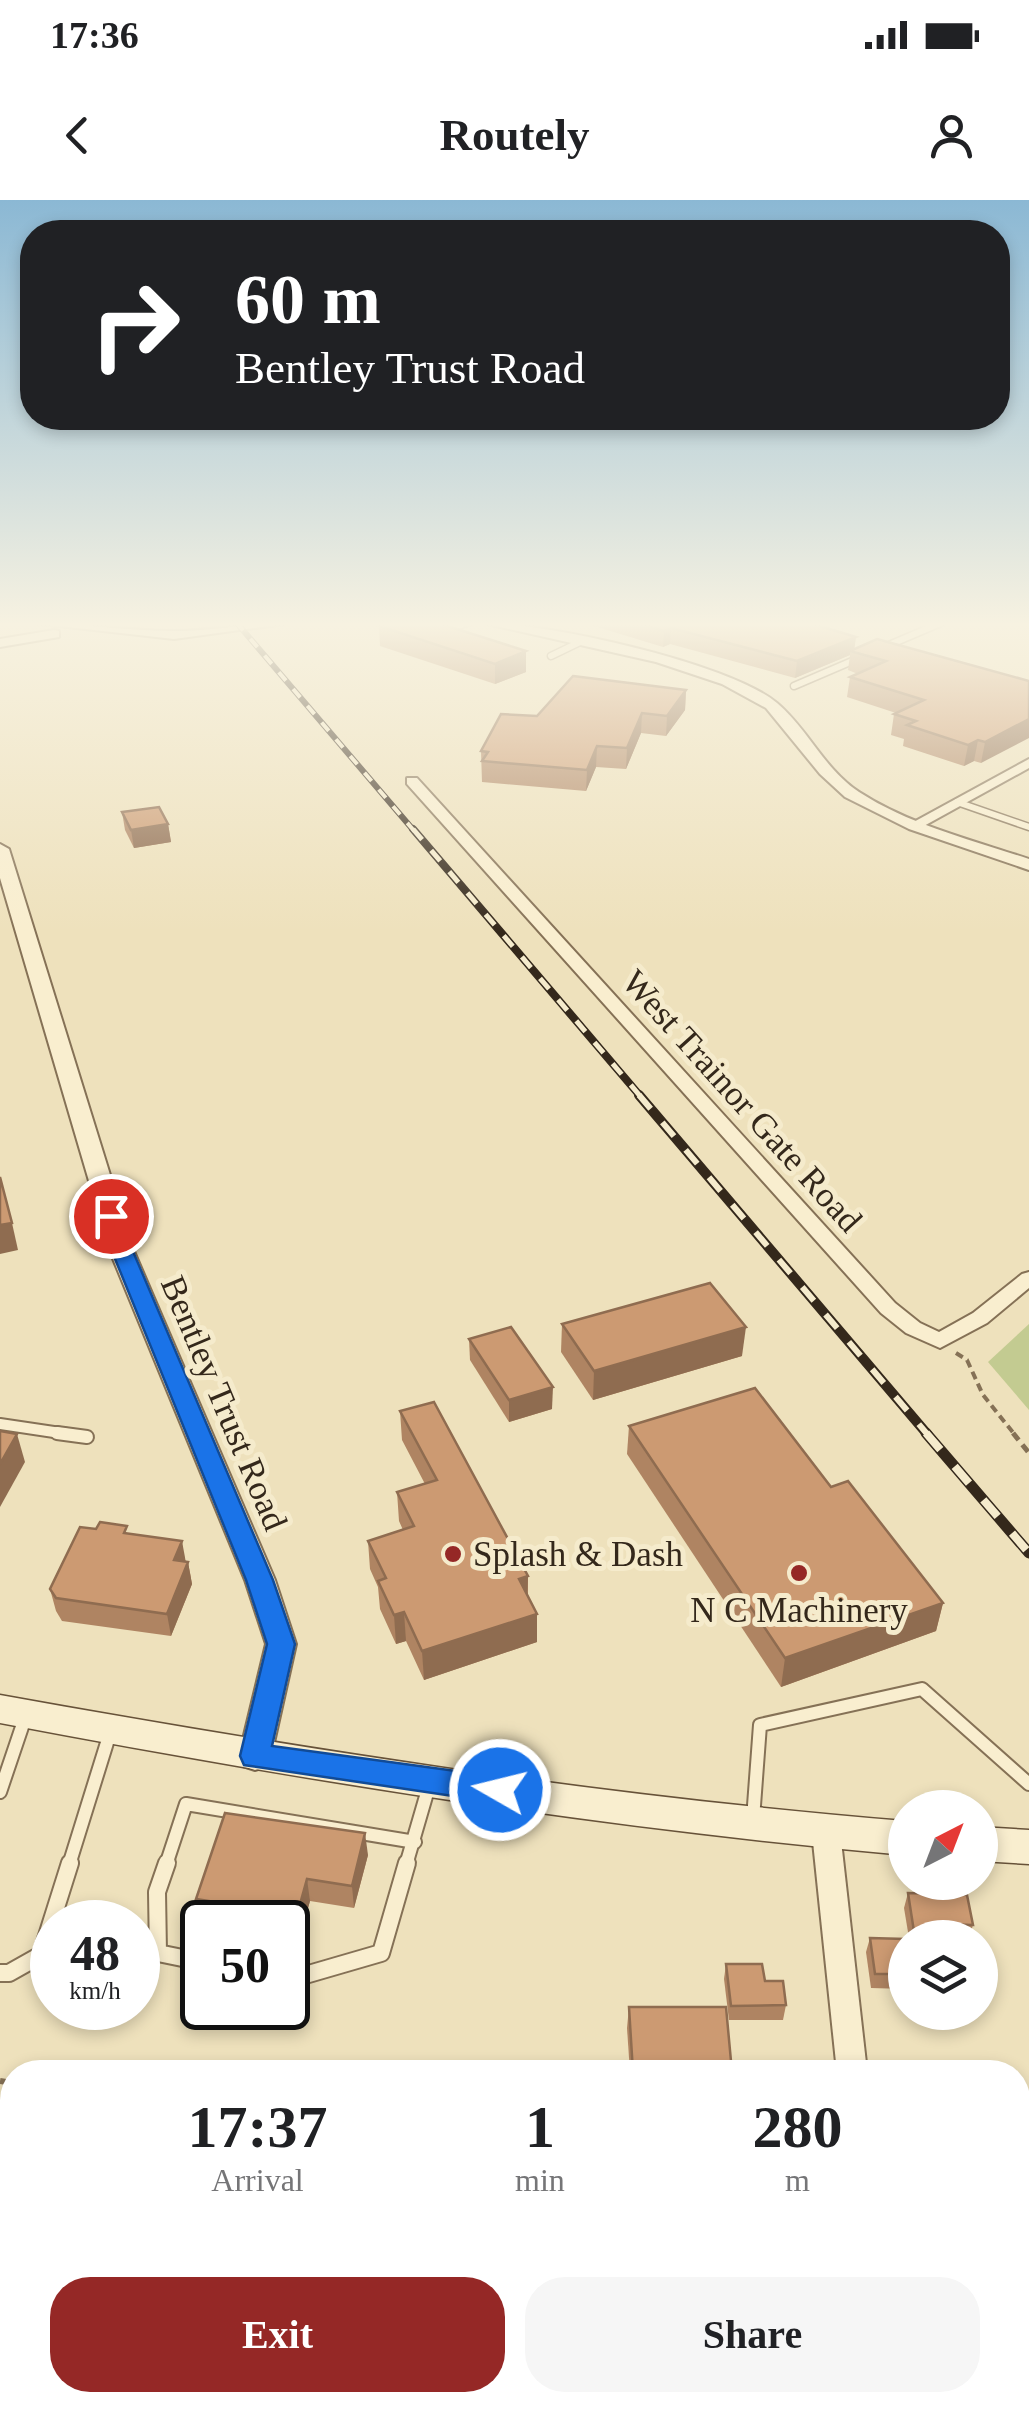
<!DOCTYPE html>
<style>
:root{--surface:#fff;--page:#f6f6f6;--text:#202124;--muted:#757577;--accent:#952826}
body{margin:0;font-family:"Times New Roman",serif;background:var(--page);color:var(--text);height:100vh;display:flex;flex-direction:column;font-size:38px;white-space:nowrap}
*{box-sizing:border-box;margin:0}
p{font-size:32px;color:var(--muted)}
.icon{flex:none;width:55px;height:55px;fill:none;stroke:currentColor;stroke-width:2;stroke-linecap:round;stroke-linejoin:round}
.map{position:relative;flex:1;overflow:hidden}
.details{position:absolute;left:0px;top:1860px;width:1030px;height:352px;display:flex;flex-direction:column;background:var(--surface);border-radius:40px 40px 0 0;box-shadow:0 5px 15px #0003}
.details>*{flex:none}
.guide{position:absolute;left:20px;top:20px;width:990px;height:210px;border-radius:40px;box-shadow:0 5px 15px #0003;background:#202124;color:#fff;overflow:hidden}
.needle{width:65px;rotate:42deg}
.buttons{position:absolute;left:888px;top:1590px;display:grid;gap:20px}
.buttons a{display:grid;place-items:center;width:110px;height:110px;border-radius:50%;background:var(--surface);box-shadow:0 5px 15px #0003;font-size:50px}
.speed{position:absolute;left:30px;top:1700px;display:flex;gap:20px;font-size:50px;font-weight:700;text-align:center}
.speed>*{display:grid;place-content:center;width:130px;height:130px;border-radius:50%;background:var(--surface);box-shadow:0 5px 15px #0003;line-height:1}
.speed small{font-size:25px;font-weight:400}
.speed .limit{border:5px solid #111;border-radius:15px;background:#fff;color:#111}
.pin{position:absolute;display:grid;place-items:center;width:85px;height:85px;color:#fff;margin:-42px;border:5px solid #fff;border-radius:50%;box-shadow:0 2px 10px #0007}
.me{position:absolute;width:110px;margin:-55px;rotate:278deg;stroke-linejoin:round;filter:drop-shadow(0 0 8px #0008)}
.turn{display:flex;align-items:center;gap:35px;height:210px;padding:0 50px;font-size:45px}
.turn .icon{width:130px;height:130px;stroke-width:2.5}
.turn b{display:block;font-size:70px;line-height:85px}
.eta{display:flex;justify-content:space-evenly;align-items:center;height:170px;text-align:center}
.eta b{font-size:60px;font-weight:600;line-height:70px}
.button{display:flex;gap:20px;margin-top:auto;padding:20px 50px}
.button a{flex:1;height:115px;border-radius:40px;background:var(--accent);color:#fff;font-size:40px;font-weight:600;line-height:115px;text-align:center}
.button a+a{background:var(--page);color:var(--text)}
.status{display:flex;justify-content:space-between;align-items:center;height:70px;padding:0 50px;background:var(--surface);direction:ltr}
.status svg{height:28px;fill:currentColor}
header{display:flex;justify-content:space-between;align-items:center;height:130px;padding:0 50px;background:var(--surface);font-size:45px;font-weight:600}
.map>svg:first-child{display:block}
.green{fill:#c3cb91}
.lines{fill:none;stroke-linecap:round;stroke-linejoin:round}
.service-far3-casing{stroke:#857156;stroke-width:9}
.service-far2-casing{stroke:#857156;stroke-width:14}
.service-far1-casing{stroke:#857156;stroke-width:16}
.service-casing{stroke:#857156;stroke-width:20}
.minor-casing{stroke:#857156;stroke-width:4}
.tertiary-casing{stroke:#857156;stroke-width:4}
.secondary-casing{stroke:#675239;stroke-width:3}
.trunk-casing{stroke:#523e2b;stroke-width:4}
.path-far2{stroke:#857156;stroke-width:4;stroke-dasharray:8 5;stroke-linecap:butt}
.path-far1{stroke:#857156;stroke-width:5;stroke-dasharray:9 6;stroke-linecap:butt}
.path{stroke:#857156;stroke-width:6;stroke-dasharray:11 8;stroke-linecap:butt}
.service-far3{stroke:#f9eecf;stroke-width:6}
.service-far2{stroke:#f9eecf;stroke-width:10}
.service-far1{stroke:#f9eecf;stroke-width:12}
.service{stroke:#f9eecf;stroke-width:16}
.minor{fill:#f9eecf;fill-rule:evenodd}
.tertiary{fill:#f9eecf;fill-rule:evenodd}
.secondary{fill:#f9eecf;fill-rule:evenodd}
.trunk{fill:#eabe6e;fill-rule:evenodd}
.rail-far3-casing{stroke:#34281b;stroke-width:6}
.rail-far2-casing{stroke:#34281b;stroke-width:8}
.rail-far1-casing{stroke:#34281b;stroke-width:10}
.rail-casing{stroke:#34281b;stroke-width:11}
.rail-far3{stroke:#f5ebcc;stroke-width:4;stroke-dasharray:11;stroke-linecap:butt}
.rail-far2{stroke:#f5ebcc;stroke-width:5;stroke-dasharray:14;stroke-linecap:butt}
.rail-far1{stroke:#f5ebcc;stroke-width:6;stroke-dasharray:18;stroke-linecap:butt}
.rail{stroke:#f5ebcc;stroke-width:8;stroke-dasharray:22;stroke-linecap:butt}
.wall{fill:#af8462}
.shaded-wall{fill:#8f6c50}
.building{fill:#cc9a72;stroke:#8f6c50;stroke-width:2.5}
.route{fill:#1a73e8;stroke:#114b97;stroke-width:2.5}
.poi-dot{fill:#952826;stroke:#f5ebcc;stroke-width:4}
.labels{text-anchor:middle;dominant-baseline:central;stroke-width:10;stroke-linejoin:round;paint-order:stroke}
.street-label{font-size:35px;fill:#34281b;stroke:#f5ebcc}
.poi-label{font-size:35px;fill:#34281b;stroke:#f5ebcc;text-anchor:start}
</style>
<div class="status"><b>17:36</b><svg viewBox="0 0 49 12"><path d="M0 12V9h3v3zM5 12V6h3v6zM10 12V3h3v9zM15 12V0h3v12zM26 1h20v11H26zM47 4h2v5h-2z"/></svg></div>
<header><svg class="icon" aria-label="back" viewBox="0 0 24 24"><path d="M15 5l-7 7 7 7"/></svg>Routely<svg class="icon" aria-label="person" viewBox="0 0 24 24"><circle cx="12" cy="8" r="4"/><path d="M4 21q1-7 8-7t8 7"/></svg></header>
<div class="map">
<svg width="1029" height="2212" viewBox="0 0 1029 2212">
<rect width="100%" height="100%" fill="#eee1bc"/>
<g class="green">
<polygon points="1029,1124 1029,1210 988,1162"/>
<polygon points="1018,2005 1029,2006 1029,2097 1018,2095"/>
</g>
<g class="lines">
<defs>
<g id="service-far3">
<polyline points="442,432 469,422"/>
<polyline points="882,448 943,422"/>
<polyline points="551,456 580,442"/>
<polyline points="794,486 857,459"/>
<polyline points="957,602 1029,627"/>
</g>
<polyline id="service-far2" points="0,1224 74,1235"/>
<g id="service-far1">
<polyline points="57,1233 87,1237"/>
<polyline points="0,1592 26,1515"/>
<polyline points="753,1619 760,1525 922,1489 1029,1584"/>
<polyline points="69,1665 110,1533"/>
<polyline points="166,1665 186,1604 415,1642"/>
<polyline points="406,1665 429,1586"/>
</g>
<g id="service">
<polyline points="167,1663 157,1692 158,1753 202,1762"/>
<polyline points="0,1773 9,1773 41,1755 70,1663"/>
<polyline points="288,1780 381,1753 407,1663"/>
</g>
<g id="minor">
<polygon points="1029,559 1029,568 922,627 910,624"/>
<polygon points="407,578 417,578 895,1103 920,1123 939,1132 973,1113 1022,1074 1029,1072 1029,1088 987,1123 940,1148 906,1133 881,1113 407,584"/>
<polygon points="826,1620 836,1624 840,1632 867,1872 837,1872 812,1632 816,1624"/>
</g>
<g id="tertiary">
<path d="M23,422C73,422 123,431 173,431C215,431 257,422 299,422L174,439Z"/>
<path d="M478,422C542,422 728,462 777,503C808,529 824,569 859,592C910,625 972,640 1029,659V670L909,629L845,597L820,574L766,508L722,484L656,462Z"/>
<polygon points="54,430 59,431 59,437 0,447 0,439"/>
<polygon points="0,644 9,649 133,1049 275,1380 296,1444 271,1556 267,1566 255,1570 243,1566 239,1556 266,1444 245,1380 109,1049 0,678"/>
</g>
<g id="secondary">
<path d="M0,1495C300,1549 601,1596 905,1621V1655C601,1628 300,1580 0,1523Z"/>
<polygon points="980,1627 1029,1630 1029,1664 980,1661"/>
</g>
<g id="trunk">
<polygon points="0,1978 12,1980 12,2032 0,2030"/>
<polygon points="0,2061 12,2063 12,2117 0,2115"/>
<polygon points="1018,2120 1029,2122 1029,2178 1018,2176"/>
<polygon points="739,2200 879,2200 884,2212 744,2212"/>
</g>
</defs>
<use href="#service-far3" class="service-far3-casing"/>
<use href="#service-far2" class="service-far2-casing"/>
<use href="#service-far1" class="service-far1-casing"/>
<use href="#service" class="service-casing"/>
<use href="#minor" class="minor-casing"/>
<use href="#tertiary" class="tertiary-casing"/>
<use href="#secondary" class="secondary-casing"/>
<use href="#trunk" class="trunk-casing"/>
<polyline class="path-far2" points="956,1153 967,1160 983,1195 1015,1235"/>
<polyline class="path-far1" points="1013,1233 1029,1253"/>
<g class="path">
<polyline points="0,1881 12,1883"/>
<polyline points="1018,1985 1029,1986"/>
</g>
<use href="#service-far3" class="service-far3"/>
<use href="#service-far2" class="service-far2"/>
<use href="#service-far1" class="service-far1"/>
<use href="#service" class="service"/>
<use href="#minor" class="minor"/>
<use href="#tertiary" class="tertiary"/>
<use href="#secondary" class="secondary"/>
<use href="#trunk" class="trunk"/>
<defs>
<polyline id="rail-far3" points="236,422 415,632"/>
<polyline id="rail-far2" points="413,629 641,897"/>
<polyline id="rail-far1" points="639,895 928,1235"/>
<polyline id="rail" points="926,1233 1029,1353"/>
</defs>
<use href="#rail-far3" class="rail-far3-casing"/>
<use href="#rail-far2" class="rail-far2-casing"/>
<use href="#rail-far1" class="rail-far1-casing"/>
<use href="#rail" class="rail-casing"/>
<use href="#rail-far3" class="rail-far3"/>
<use href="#rail-far2" class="rail-far2"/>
<use href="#rail-far1" class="rail-far1"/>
<use href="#rail" class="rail"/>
</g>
<g class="wall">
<polygon points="581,422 807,422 854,449 1029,481 981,563 974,561 964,566 903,546 904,539 891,535 894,514 896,513 847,497 850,477 858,474 848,470 850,455 795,478 670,444 663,447"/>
<polygon points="379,426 526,451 526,472 495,484 380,446"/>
<polygon points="686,490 685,510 666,536 641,533 626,569 596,567 586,591 482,582 481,551 537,516"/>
<polygon points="122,612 168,624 171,642 134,648 125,630"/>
<polygon points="562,1124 742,1156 593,1200 561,1152"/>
<polygon points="469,1139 552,1209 509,1222 470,1160"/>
<polygon points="400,1211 528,1376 528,1395 537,1442 424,1480 406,1441 396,1444 380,1409 378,1387 370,1369 368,1341 403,1330 399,1321 397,1292 425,1284 402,1240"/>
<polygon points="629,1226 831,1287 943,1403 936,1431 781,1487 627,1254"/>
<polygon points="129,1334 188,1362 192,1384 171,1436 62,1421 56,1411 50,1389"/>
<polygon points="368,1655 354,1708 310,1701 300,1736 288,1734 288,1722 213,1722 201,1721 196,1699"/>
<polygon points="908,1693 973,1725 969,1738 909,1738 904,1708"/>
<polygon points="870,1738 905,1739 905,1789 871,1788 866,1752"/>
<polygon points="726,1764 765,1781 786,1805 783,1820 729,1820 724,1779"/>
<polygon points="629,1807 732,1872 630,1872 627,1828"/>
<polygon points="909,1812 951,1812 950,1815 909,1814"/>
</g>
<g class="shaded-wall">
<polygon points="671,428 670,444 663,447 664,431"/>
<polygon points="856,437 854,452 850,451 850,455 795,478 797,461"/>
<polygon points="526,451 526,472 495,484 495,464"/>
<polygon points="686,490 685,510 666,536 667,516"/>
<polygon points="642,513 641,533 626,569 627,548"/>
<polygon points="1029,519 1029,538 981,563 985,542"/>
<polygon points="978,540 974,561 964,566 968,545"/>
<polygon points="597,546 596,567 586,591 587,570"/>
<polygon points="168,624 171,642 134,648 131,630"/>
<polygon points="12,1023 18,1050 0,1054 0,1025"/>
<polygon points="746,1127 742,1156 593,1200 594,1171"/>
<polygon points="553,1187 552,1209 509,1222 509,1200"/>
<polygon points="17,1234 25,1262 0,1307 0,1264"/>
<polygon points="182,1341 186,1363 174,1360"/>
<polygon points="188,1362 192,1384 171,1436 167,1414"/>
<polygon points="528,1376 527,1405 519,1379"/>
<polygon points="943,1403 936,1431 781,1487 785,1458"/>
<polygon points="404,1412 406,1441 396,1444 394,1415"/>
<polygon points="537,1414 537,1442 424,1480 422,1451"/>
<polygon points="365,1633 368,1655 354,1708 352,1686"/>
<polygon points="307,1679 310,1701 300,1736 297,1715"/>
</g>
<g class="building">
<polygon points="390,422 435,422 526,451 495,464 379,426"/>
<polygon points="635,422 807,422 856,437 797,461 671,428 664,431"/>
<polygon points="877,439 1029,481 1029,519 985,542 978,540 968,545 907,525 916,521 894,514 924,500 850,477 886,461 850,451"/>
<polygon points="573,476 686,490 667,516 642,513 627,548 597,546 587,570 482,561 488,552 481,551 501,514 537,516"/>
<polygon points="159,607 168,624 131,630 122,612"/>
<polygon points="0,977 12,1023 0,1025"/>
<polygon points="710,1083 746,1127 594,1171 562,1124"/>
<polygon points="511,1127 553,1187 509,1200 469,1139"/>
<polygon points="755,1188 831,1287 848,1281 943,1403 785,1458 629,1226"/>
<polygon points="434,1202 528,1376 519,1379 537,1414 422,1451 404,1412 394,1415 378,1381 386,1378 368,1341 414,1326 397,1292 437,1280 400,1211"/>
<polygon points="0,1231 17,1234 0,1264"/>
<polygon points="100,1322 127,1326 124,1333 182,1341 174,1360 188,1362 167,1414 56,1398 50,1389 80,1327 96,1329"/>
<polygon points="225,1613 365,1633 352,1686 307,1679 297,1715 196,1699"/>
<polygon points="908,1693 967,1695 973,1725 941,1724 944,1738 915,1738"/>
<polygon points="870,1738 905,1739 905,1774 875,1774"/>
<polygon points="726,1764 762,1764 765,1781 783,1781 786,1805 731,1806"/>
<polygon points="629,1807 726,1807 732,1872 633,1872"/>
</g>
<linearGradient id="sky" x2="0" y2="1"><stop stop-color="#8bb8d4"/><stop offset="0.58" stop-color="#f7f2e1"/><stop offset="1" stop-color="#f7f2e1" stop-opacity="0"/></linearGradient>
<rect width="1029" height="732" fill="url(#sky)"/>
<polygon class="route" points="111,1009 122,1016 132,1049 273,1380 295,1444 272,1546 500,1577 511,1581 516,1590 511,1599 500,1603 244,1565 240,1556 267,1444 246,1380 111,1049 101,1016"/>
<g class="poi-dot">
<circle cx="453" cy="1354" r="10"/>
<circle cx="799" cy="1373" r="10"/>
</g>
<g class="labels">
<g class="street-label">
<text transform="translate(742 901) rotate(48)">West Trainor Gate Road</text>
<text transform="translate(224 1203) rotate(67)">Bentley Trust Road</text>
</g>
<g class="poi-label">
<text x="473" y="1354">Splash &amp; Dash</text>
<text x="799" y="1410" text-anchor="middle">N C Machinery</text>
</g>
</g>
</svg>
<div class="buttons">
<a><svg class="needle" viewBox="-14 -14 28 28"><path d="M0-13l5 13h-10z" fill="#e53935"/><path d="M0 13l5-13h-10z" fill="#757577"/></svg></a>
<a><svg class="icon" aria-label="layers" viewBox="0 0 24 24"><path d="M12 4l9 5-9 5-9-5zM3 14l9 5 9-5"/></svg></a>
</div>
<div class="speed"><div>48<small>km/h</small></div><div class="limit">50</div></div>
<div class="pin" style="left:111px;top:1016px;background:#d93025"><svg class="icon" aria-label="arrive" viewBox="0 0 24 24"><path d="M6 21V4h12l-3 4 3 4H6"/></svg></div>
<svg class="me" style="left:500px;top:1590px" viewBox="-20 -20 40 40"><circle r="17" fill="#1a73e8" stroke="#fff" stroke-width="3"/><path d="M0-11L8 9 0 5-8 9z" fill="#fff"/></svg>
<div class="guide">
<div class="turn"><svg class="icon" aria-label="right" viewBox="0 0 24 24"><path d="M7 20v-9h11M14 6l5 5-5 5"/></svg><div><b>60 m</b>Bentley Trust Road</div></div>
</div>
<section class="details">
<div class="eta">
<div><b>17:37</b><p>Arrival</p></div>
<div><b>1</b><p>min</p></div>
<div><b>280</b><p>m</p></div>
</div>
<div class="button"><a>Exit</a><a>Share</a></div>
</section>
</div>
